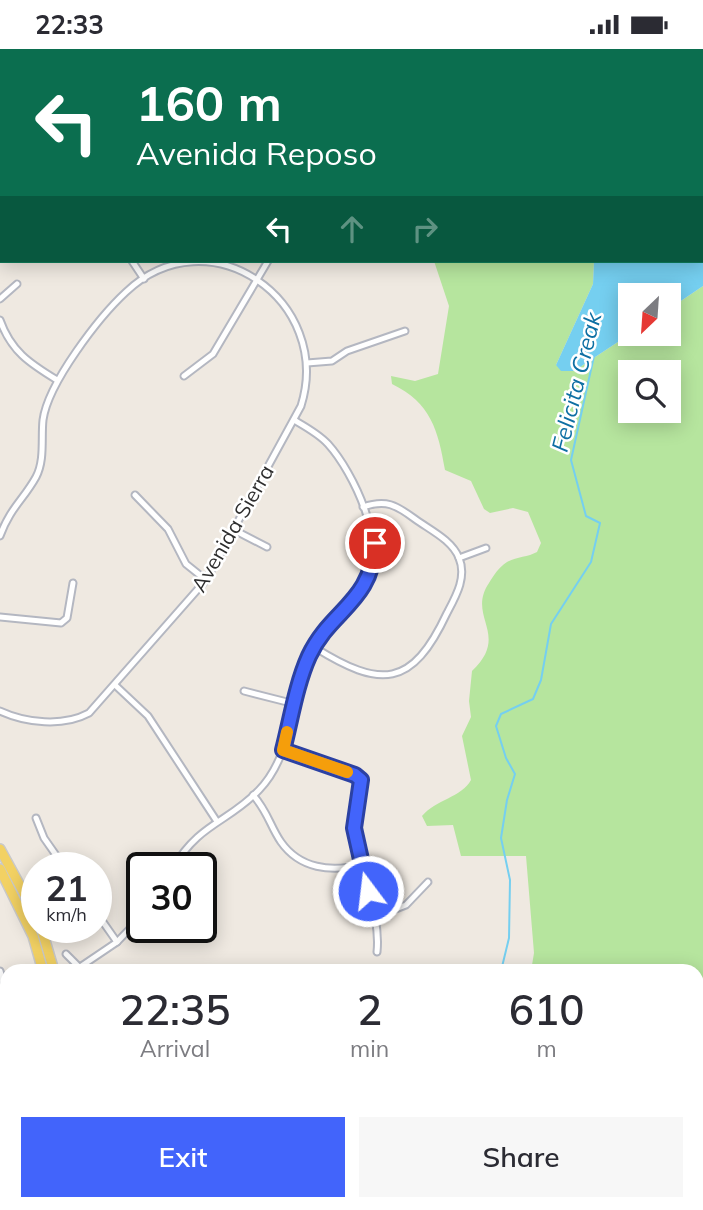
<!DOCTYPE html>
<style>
:root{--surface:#fff;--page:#f7f7f7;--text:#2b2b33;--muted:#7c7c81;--accent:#4264fb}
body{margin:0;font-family:Mulish,sans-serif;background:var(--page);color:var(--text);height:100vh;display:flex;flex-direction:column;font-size:26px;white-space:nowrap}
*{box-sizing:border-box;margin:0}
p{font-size:23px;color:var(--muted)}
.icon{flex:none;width:38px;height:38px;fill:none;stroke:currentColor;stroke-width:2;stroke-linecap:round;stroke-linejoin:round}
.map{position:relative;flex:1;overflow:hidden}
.sheet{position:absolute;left:0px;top:915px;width:704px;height:247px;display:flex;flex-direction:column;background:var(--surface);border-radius:21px 21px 0 0;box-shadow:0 4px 18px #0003}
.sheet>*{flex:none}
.top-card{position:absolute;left:0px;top:0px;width:704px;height:214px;box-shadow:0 4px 18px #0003;background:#0b6e4f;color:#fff;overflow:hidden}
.needle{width:46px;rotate:205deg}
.tools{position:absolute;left:618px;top:234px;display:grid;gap:14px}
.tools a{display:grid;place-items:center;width:63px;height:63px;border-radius:0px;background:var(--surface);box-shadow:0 4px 18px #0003;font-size:35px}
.speed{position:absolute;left:21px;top:803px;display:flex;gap:14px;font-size:35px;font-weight:700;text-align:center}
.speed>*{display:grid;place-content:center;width:91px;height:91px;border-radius:50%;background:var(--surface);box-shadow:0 4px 18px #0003;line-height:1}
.speed small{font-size:18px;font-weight:400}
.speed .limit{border:4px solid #111;border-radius:10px;background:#fff;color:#111}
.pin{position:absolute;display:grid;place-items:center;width:60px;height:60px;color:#fff;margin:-30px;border:4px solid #fff;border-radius:50%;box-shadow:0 2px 7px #0007}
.me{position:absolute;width:77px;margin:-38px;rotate:345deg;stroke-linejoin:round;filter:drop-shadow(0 0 5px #0008)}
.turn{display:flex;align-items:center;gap:24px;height:147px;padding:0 21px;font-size:32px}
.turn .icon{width:91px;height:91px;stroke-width:2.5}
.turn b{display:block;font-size:49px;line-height:60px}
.lanes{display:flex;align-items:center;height:66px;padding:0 21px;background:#0003;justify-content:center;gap:35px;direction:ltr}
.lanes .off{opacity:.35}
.eta{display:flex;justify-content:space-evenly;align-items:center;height:119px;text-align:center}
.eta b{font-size:42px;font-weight:600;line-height:49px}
.button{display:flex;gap:14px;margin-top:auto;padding:14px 21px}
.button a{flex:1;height:80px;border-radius:0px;background:var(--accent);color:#fff;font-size:28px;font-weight:600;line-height:80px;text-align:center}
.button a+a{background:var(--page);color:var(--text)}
.status{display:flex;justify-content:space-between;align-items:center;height:49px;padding:0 35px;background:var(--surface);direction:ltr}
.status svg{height:19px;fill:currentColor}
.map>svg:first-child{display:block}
.green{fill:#b6e59e;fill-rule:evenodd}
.water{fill:#75cff0}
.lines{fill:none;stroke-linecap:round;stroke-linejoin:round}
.stream{stroke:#75cff0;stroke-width:2}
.minor-casing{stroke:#b4b7c1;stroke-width:9}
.primary-casing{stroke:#c9c9c9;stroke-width:12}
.minor{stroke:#fff;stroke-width:5}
.primary{stroke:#f2d163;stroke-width:9}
.route-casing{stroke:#2b41a3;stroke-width:18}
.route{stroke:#4264fb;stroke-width:12}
.slow{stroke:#f59e0b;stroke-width:12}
.labels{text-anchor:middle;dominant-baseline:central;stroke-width:5;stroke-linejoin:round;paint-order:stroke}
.street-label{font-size:21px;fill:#2e2e2e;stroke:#fff}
.water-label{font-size:23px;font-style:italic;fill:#0d6fa3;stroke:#fff}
</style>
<div class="status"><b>22:33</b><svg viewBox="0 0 49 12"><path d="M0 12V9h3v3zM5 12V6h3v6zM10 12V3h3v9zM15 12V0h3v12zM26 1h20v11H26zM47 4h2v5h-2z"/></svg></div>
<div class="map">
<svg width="703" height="1161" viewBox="0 0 703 1161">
<rect width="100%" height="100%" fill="#efe9e1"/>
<g class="green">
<polygon points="0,0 491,0 494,2 2,2 0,46"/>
<path d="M434,212H594L593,235L556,316L574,322L630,285H668L669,260L703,237V1161H679L671,1155H696V922H531L534,904L526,807H461L453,776L427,777L422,767C435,751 462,748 471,731L462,687L471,668L469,652L472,622C511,585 466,568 489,534C494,526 498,519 507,513C516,508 528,508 537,503L541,494L528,463L513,459L490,464L484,460L471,432L445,421C438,381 431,354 392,335L391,327L415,332L438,325L449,257ZM630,324H668V362H630Z"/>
</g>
<polygon class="water" points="491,0 703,0 703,237 669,260 668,247 630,247 630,285 574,322 561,322 556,316 593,235 594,212 702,212 702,2"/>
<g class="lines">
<g class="stream">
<polyline points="501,922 509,889 510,831 501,789 507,751 515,725 506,709 496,677 501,665 533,650 541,631 551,575 591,513 600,474 586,467 571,411 594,307"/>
<polyline points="375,1161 381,1155"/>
</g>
<defs>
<g id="minor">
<polyline points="0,159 2,158"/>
<polyline points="132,212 144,230"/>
<polyline points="0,250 17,235"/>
<path d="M0,271C11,302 29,314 57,331"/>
<polyline points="307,314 332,312 347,302 405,282"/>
<polyline points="184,327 213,305 268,212"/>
<polyline points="135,446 168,480 186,515 206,531"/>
<polyline points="234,481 267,498"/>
<path d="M0,487C10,459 24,450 36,428C45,411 41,389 43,371C48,334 99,268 126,243C209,164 334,252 301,357L206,531L89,664C63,678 26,674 0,662"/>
<polyline points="459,509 486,499"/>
<polyline points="0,568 61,574 67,569 73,534"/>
<path d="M314,598C381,640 412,639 447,564C456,547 467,528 459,509C452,491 430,481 415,470C396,456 386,450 363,458"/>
<polyline points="115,636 148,667 216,771"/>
<polyline points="244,642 295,655"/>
<path d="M283,701L355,726L361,731C363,753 352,772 355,796C361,832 381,865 377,903"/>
<path d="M253,746C268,763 270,777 281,793C300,820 331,823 360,816"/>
<polyline points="36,769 44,789 65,819"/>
<path d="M173,819C199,774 229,773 259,741C292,707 290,655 307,613C320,580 353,562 368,532C387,495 354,424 328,395C319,385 306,378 294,371"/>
<polyline points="96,863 117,893"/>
<polyline points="375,868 406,856 428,833"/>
<polyline points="66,905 83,922"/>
<polyline points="80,918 117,893 142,867"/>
<polyline points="0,922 7,948"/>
<polyline points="0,1031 7,980"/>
<polyline points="0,1106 6,1161"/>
<polyline points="133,1155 134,1161"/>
<polyline points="418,1155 424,1161"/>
<polyline points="530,1155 530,1161"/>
<polyline points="600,1155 604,1159"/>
<polyline points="233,1161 234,1155"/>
<polyline points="364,1161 367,1155"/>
</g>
<g id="primary">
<polyline points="0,800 37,868"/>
<polyline points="0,820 33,887 43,922"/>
<polyline points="41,878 54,922"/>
<polyline points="53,1155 55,1161"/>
<polyline points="65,1155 67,1161"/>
</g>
</defs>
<use href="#minor" class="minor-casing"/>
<use href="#primary" class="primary-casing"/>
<use href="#minor" class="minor"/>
<use href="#primary" class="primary"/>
</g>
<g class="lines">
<defs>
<path id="route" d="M368,842L354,779L361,731L355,726L283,701C291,670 296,636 309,607C331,560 372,554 375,494"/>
</defs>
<use href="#route" class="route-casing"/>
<use href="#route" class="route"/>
<polyline class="slow" points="287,683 283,701 347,723"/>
</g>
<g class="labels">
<g class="street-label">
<text transform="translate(232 479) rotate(-60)">Avenida Sierra</text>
</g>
<g class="water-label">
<text transform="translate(576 333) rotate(-76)">Felicita Creak</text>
</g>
</g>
</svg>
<div class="tools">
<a><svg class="needle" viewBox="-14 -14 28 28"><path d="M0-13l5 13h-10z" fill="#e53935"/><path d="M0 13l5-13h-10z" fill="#7c7c81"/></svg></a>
<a><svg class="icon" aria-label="search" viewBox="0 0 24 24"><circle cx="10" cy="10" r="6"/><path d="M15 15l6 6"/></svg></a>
</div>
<div class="speed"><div>21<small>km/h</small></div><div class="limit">30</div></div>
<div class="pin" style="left:375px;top:494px;background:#d93025"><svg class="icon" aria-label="arrive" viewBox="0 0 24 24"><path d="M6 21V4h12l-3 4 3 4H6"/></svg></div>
<svg class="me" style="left:368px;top:842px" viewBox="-20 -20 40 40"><circle r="17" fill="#4264fb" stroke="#fff" stroke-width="3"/><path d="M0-11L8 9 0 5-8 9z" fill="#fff"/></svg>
<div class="top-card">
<div class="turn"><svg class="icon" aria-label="left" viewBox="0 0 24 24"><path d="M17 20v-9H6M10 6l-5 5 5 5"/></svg><div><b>160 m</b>Avenida Reposo</div></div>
<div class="lanes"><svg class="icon" aria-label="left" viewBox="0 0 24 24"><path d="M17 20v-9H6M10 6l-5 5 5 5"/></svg><svg class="icon off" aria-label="ahead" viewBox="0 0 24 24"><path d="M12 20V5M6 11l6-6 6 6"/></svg><svg class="icon off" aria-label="right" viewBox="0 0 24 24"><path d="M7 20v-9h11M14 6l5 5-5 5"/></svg></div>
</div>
<section class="sheet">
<div class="eta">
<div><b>22:35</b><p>Arrival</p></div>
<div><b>2</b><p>min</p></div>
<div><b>610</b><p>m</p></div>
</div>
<div class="button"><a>Exit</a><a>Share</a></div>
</section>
</div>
